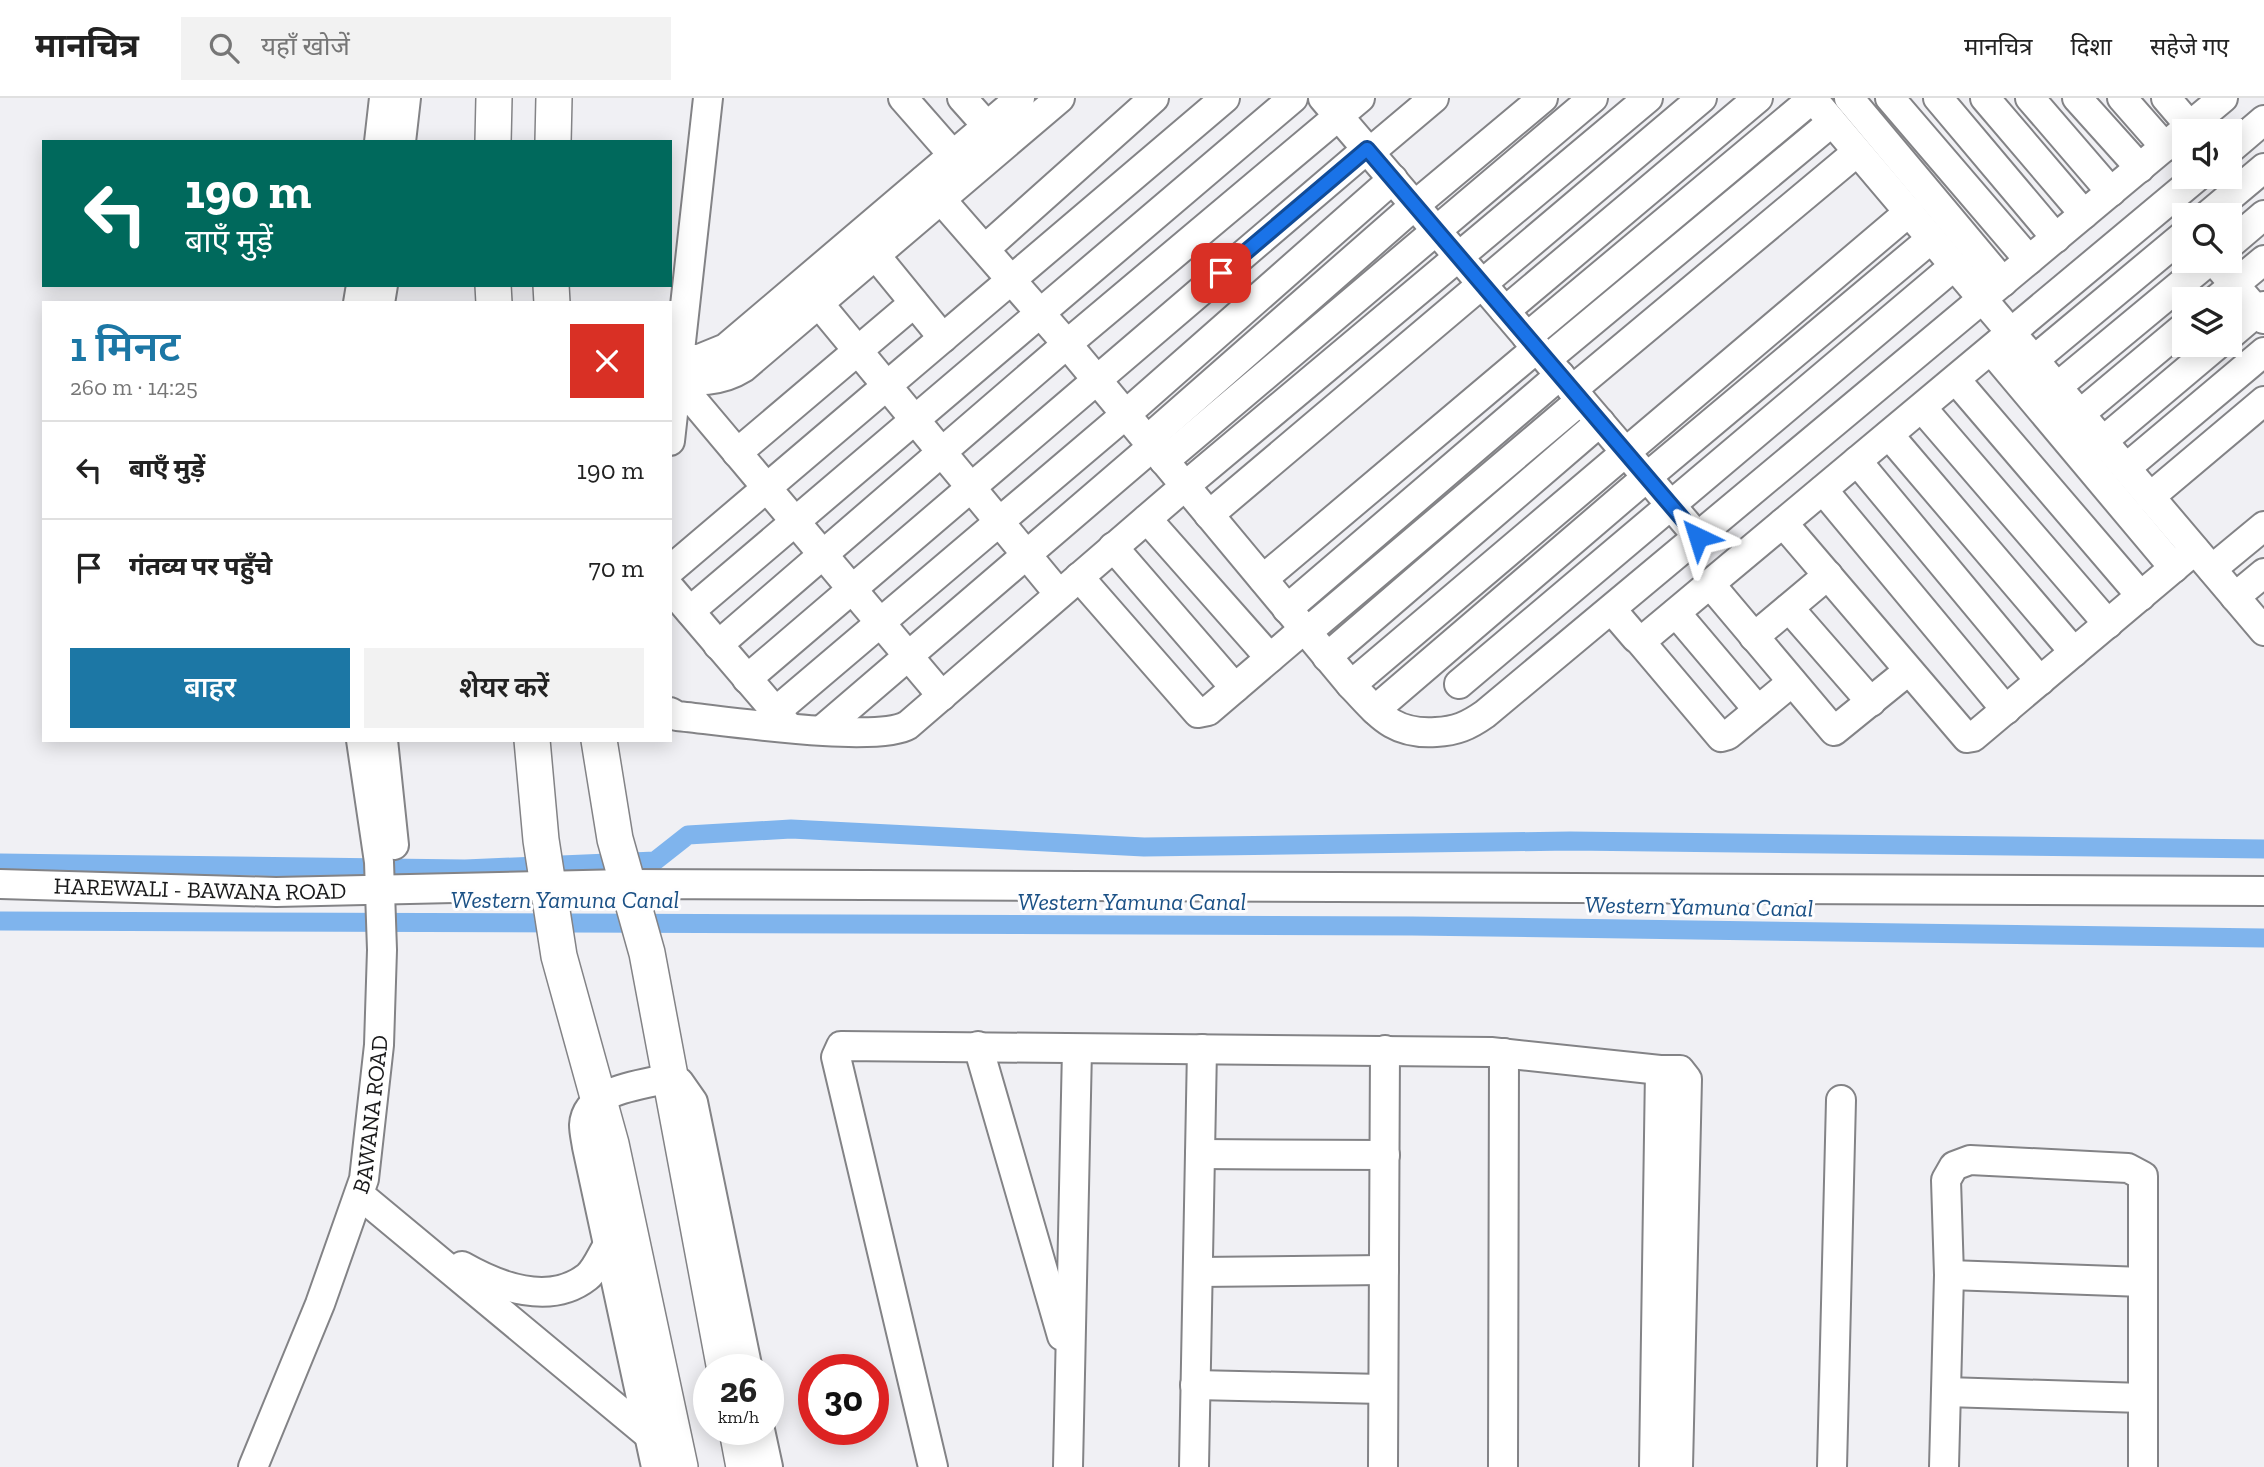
<!DOCTYPE html>
<html lang="hi">
<meta charset="utf-8">
<style>
:root{--surface:#fff;--page:#f2f2f2;--text:#222;--muted:#767676;--line:#e0e0e0;--accent:#1c77a5}
body{margin:0;font-family:"Zilla Slab","Noto Sans Devanagari",serif;background:var(--page);color:var(--text);height:100vh;display:flex;flex-direction:column;font-size:26px;white-space:nowrap}
*{box-sizing:border-box;margin:0}
p{font-size:23px;color:var(--muted)}
.icon{flex:none;width:38px;height:38px;fill:none;stroke:currentColor;stroke-width:2;stroke-linecap:round;stroke-linejoin:round}
.map{position:relative;flex:1;overflow:hidden}
.side{position:absolute;left:42px;top:203px;width:630px;height:441px;display:flex;flex-direction:column;background:var(--surface);border-radius:0px;box-shadow:0 4px 18px #0003}
.side>*{flex:none}
.banner{position:absolute;left:42px;top:42px;width:630px;height:147px;border-radius:0px;box-shadow:0 4px 18px #0003;background:#00695c;color:#fff;overflow:hidden}
.controls{position:absolute;left:2172px;top:21px;display:grid;gap:14px}
.controls a{display:grid;place-items:center;width:70px;height:70px;border-radius:0px;background:var(--surface);box-shadow:0 4px 18px #0003;font-size:35px}
.speed{position:absolute;left:693px;top:1256px;display:flex;gap:14px;font-size:35px;font-weight:700;text-align:center}
.speed>*{display:grid;place-content:center;width:91px;height:91px;border-radius:50%;background:var(--surface);box-shadow:0 4px 18px #0003;line-height:1}
.speed small{font-size:18px;font-weight:400}
.speed .limit{border:10px solid #d22;background:#fff;color:#111}
.pin{position:absolute;display:grid;place-items:center;width:60px;height:60px;color:#fff;margin:-30px;border-radius:14px;box-shadow:0 4px 10px #0006}
.me{position:absolute;width:77px;margin:-38px;rotate:319deg;stroke-linejoin:round;filter:drop-shadow(0 0 5px #0008)}
.turn{display:flex;align-items:center;gap:24px;height:147px;padding:0 28px;font-size:32px}
.turn .icon{width:91px;height:91px;stroke-width:2.5}
.turn b{display:block;font-size:49px;line-height:60px}
.round{display:grid;place-items:center;flex:none;width:74px;height:74px;border-radius:0px;background:var(--page)}
.overview{display:flex;align-items:center;justify-content:space-between;height:119px;padding:0 28px}
h1{font-size:42px;font-weight:600;line-height:52px;color:var(--accent)}
.action{display:flex;gap:14px;margin-top:auto;padding:14px 28px}
.action a{flex:1;height:80px;border-radius:0px;background:var(--accent);color:#fff;font-size:28px;font-weight:600;line-height:80px;text-align:center}
.action a+a{background:var(--page);color:var(--text)}
ul{padding:0;list-style:none}
li{display:flex;align-items:center;gap:21px;height:98px;padding:0 28px;border-top:2px solid var(--line)}
li div{flex:1}
li b{display:block;font-size:26px}
li em{font-style:normal}
header{display:flex;align-items:center;gap:42px;box-sizing:border-box;height:98px;padding:0 35px;background:var(--surface);border-bottom:2px solid var(--line)}
header strong{font-size:33px}
nav{display:flex;gap:38px;margin-inline-start:auto;font-size:24px}
.search{width:490px;height:63px;background:var(--page);display:flex;align-items:center;gap:18px;box-sizing:border-box;padding:0 24px;border-radius:0px;color:var(--muted);font-size:26px}
.map>svg:first-child{display:block}
.lines{fill:none;stroke-linecap:round;stroke-linejoin:round}
.canal{stroke:#7fb4ed;stroke-width:19}
.minor-casing{stroke:#838386;stroke-width:32}
.major-casing{stroke:#838386;stroke-width:38}
.minor{stroke:#fff;stroke-width:28}
.major{stroke:#fff;stroke-width:35}
.route-casing{stroke:#114b97;stroke-width:18}
.route{stroke:#1a73e8;stroke-width:12}
.labels{text-anchor:middle;dominant-baseline:central;stroke-width:6;stroke-linejoin:round;paint-order:stroke}
.street-label{font-size:23px;fill:#19191a;stroke:#fefeff}
.water-label{font-size:24px;font-style:italic;fill:#1a5085;stroke:#fefeff}
</style>
<header>
<strong>मानचित्र</strong>
<div class="search"><svg class="icon" aria-label="search" viewBox="0 0 24 24"><circle cx="10" cy="10" r="6"/><path d="M15 15l6 6"/></svg>यहाँ खोजें</div>
<nav><a>मानचित्र</a><a>दिशा</a><a>सहेजे गए</a></nav>
</header>
<div class="map">
<svg width="2264" height="1369" viewBox="0 0 2264 1369">
<rect width="100%" height="100%" fill="#f0f0f4"/>
<g class="lines">
<g class="canal">
<polyline points="0,765 465,771 655,763 688,737 791,731 1144,749 1570,743 2264,751"/>
<polyline points="0,823 1412,828 2264,840"/>
</g>
<defs>
<g id="minor">
<polyline points="903,0 953,57"/>
<polyline points="962,0 987,28"/>
<polyline points="1323,0 1698,439"/>
<polyline points="1812,0 2264,533"/>
<polyline points="1849,0 2003,184"/>
<polyline points="1890,0 2029,162"/>
<polyline points="1938,0 2056,140"/>
<polyline points="1985,0 2084,116"/>
<polyline points="2030,0 2111,94"/>
<polyline points="2077,0 2140,70"/>
<polyline points="2122,0 2165,49"/>
<polyline points="2166,0 2190,28"/>
<polyline points="379,44 384,0"/>
<polyline points="401,44 406,0"/>
<polyline points="2230,51 2264,22"/>
<polyline points="1370,54 1434,0"/>
<path d="M924,82L1067,246L1351,587C1379,616 1392,637 1436,634C1456,633 1468,628 1485,616L2223,0"/>
<polyline points="2208,117 2264,70"/>
<polyline points="2230,146 2264,117"/>
<polyline points="985,151 1154,0"/>
<polyline points="876,158 943,240"/>
<polyline points="2214,163 2264,221"/>
<polyline points="2217,201 2264,162"/>
<polyline points="358,205 361,187"/>
<polyline points="380,205 383,187"/>
<polyline points="820,207 1059,496"/>
<polyline points="1505,213 1758,0"/>
<polyline points="2230,237 2264,208"/>
<polyline points="1527,239 1812,1"/>
<polyline points="1991,252 2174,470"/>
<polyline points="670,261 699,261 726,250 1020,0"/>
<polyline points="1547,261 1832,24"/>
<polyline points="2034,262 2184,137"/>
<path d="M670,281C695,284 721,284 743,270L1060,0"/>
<polyline points="676,282 942,598"/>
<polyline points="1956,282 2141,498"/>
<polyline points="2057,289 2209,163"/>
<polyline points="1572,292 1857,54"/>
<polyline points="1922,310 2108,526"/>
<polyline points="2080,316 2184,229"/>
<polyline points="1889,337 2074,554"/>
<polyline points="1147,342 1415,107 1543,0"/>
<polyline points="670,343 708,0"/>
<polyline points="2103,343 2217,247"/>
<polyline points="737,355 914,205"/>
<polyline points="1164,363 1593,0"/>
<polyline points="1857,363 2040,583"/>
<polyline points="2126,370 2264,254"/>
<polyline points="1823,392 2006,612"/>
<polyline points="2150,399 2264,303"/>
<polyline points="1209,417 1702,0"/>
<polyline points="1147,421 1270,560"/>
<polyline points="1783,425 1967,640 1973,639 2195,452"/>
<polyline points="1113,449 1235,590"/>
<polyline points="2212,471 2264,428"/>
<polyline points="670,472 1225,0"/>
<polyline points="1079,479 1198,615 1208,613 1304,531"/>
<polyline points="1263,481 1537,250"/>
<polyline points="1710,486 1834,633 1908,573"/>
<polyline points="670,490 788,628"/>
<polyline points="2235,499 2264,475"/>
<polyline points="1789,510 1871,604"/>
<polyline points="1287,511 1560,277"/>
<polyline points="1612,512 1636,540 1644,541 2197,79"/>
<polyline points="690,513 1293,0"/>
<polyline points="1676,515 1758,612"/>
<polyline points="1307,534 1581,302"/>
<polyline points="1754,539 1828,477"/>
<polyline points="1639,542 1721,639 1728,637 1792,584"/>
<polyline points="718,547 1067,246 1360,0"/>
<polyline points="1327,559 1600,324"/>
<polyline points="747,581 1367,51"/>
<polyline points="1459,586 1954,168"/>
<polyline points="1351,587 1909,114"/>
<polyline points="1375,612 1647,379 1931,141"/>
<path d="M670,614L677,618C720,622 877,646 908,627L1185,388L1648,0"/>
<polyline points="775,614 1125,317 1393,81"/>
<polyline points="822,632 1152,349"/>
<polyline points="383,642 394,747"/>
<path id="s1" d="M0,786L276,794L626,786L2264,793"/>
<polyline points="978,948 1062,1238"/>
<polyline points="1200,1056 1385,1057"/>
<polyline points="360,1097 650,1338"/>
<path d="M462,1168C499,1189 550,1208 587,1179C596,1172 602,1156 608,1147"/>
<polyline points="1198,1174 1384,1172"/>
<polyline points="1949,1177 2143,1184"/>
<polyline points="1195,1287 1383,1291"/>
<polyline points="1946,1294 2143,1300"/>
<polyline points="760,1332 768,1369"/>
<path id="s2" d="M253,1369L320,1206L364,1081L379,947L382,852L379,764L361,642"/>
<path d="M656,1369L587,1049C586,1042 584,1034 584,1027C586,991 643,987 670,980L679,984L693,1004L748,1272"/>
<polyline points="933,1369 836,959 841,948 1491,954 1660,972"/>
<polyline points="1068,1369 1077,951"/>
<polyline points="1194,1369 1202,951"/>
<polyline points="1383,1369 1385,952"/>
<polyline points="1503,1369 1504,955"/>
<polyline points="1654,1369 1660,972 1680,972 1687,981 1678,1369"/>
<polyline points="1832,1369 1841,1002"/>
<polyline points="1944,1369 1949,1177 1946,1082 1954,1068 1970,1062 2128,1070 2143,1078 2143,1369"/>
</g>
<g id="major">
<polyline points="493,44 494,0"/>
<polyline points="553,44 554,0"/>
<polyline points="493,187 494,205"/>
<polyline points="551,187 552,205"/>
<polyline points="532,642 541,742 559,858 611,1046 680,1369"/>
<polyline points="599,642 615,741 647,855 725,1272"/>
<polyline points="737,1332 744,1369"/>
</g>
</defs>
<use href="#minor" class="minor-casing"/>
<use href="#major" class="major-casing"/>
<use href="#minor" class="minor"/>
<use href="#major" class="major"/>
</g>
<g class="lines">
<defs>
<polyline id="route" points="1221,175 1367,51 1698,439"/>
</defs>
<use href="#route" class="route-casing"/>
<use href="#route" class="route"/>
</g>
<g class="labels">
<g class="street-label">
<text stroke="none"><textPath href="#s1" startOffset="200">HAREWALI - BAWANA ROAD</textPath></text>
<text stroke="none"><textPath href="#s2" startOffset="374">BAWANA ROAD</textPath></text>
</g>
<g class="water-label">
<text x="565" y="801">Western Yamuna Canal</text>
<text x="1132" y="803">Western Yamuna Canal</text>
<text transform="translate(1699 808) rotate(1)">Western Yamuna Canal</text>
</g>
</g>
</svg>
<div class="controls">
<a><svg class="icon" aria-label="sound" viewBox="0 0 24 24"><path d="M4 9h4l5-4v14l-5-4H4zM17 9q2 3 0 6"/></svg></a>
<a><svg class="icon" aria-label="search" viewBox="0 0 24 24"><circle cx="10" cy="10" r="6"/><path d="M15 15l6 6"/></svg></a>
<a><svg class="icon" aria-label="layers" viewBox="0 0 24 24"><path d="M12 4l9 5-9 5-9-5zM3 14l9 5 9-5"/></svg></a>
</div>
<div class="speed"><div>26<small>km/h</small></div><div class="limit">30</div></div>
<div class="pin" style="left:1221px;top:175px;background:#d93025"><svg class="icon" aria-label="arrive" viewBox="0 0 24 24"><path d="M6 21V4h12l-3 4 3 4H6"/></svg></div>
<svg class="me" style="left:1698px;top:439px" viewBox="-20 -20 40 40"><path d="M0-17L14 15 0 8-14 15z" fill="#1a73e8" stroke="#fff" stroke-width="4"/></svg>
<div class="banner">
<div class="turn"><svg class="icon" aria-label="left" viewBox="0 0 24 24"><path d="M17 20v-9H6M10 6l-5 5 5 5"/></svg><div><b>190 m</b>बाएँ मुड़ें</div></div>
</div>
<section class="side">
<div class="overview"><div><h1>1 मिनट</h1><p>260 m · 14:25</p></div><a class="round" style="background:#d93025;color:#fff"><svg class="icon" aria-label="close" viewBox="0 0 24 24"><path d="M6 6l12 12M18 6L6 18"/></svg></a></div>
<ul>
<li><svg class="icon" aria-label="left" viewBox="0 0 24 24"><path d="M17 20v-9H6M10 6l-5 5 5 5"/></svg><div><b>बाएँ मुड़ें</b></div><em>190 m</em></li>
<li><svg class="icon" aria-label="arrive" viewBox="0 0 24 24"><path d="M6 21V4h12l-3 4 3 4H6"/></svg><div><b>गंतव्य पर पहुँचे</b></div><em>70 m</em></li>
</ul>
<div class="action"><a>बाहर</a><a>शेयर करें</a></div>
</section>
</div>
